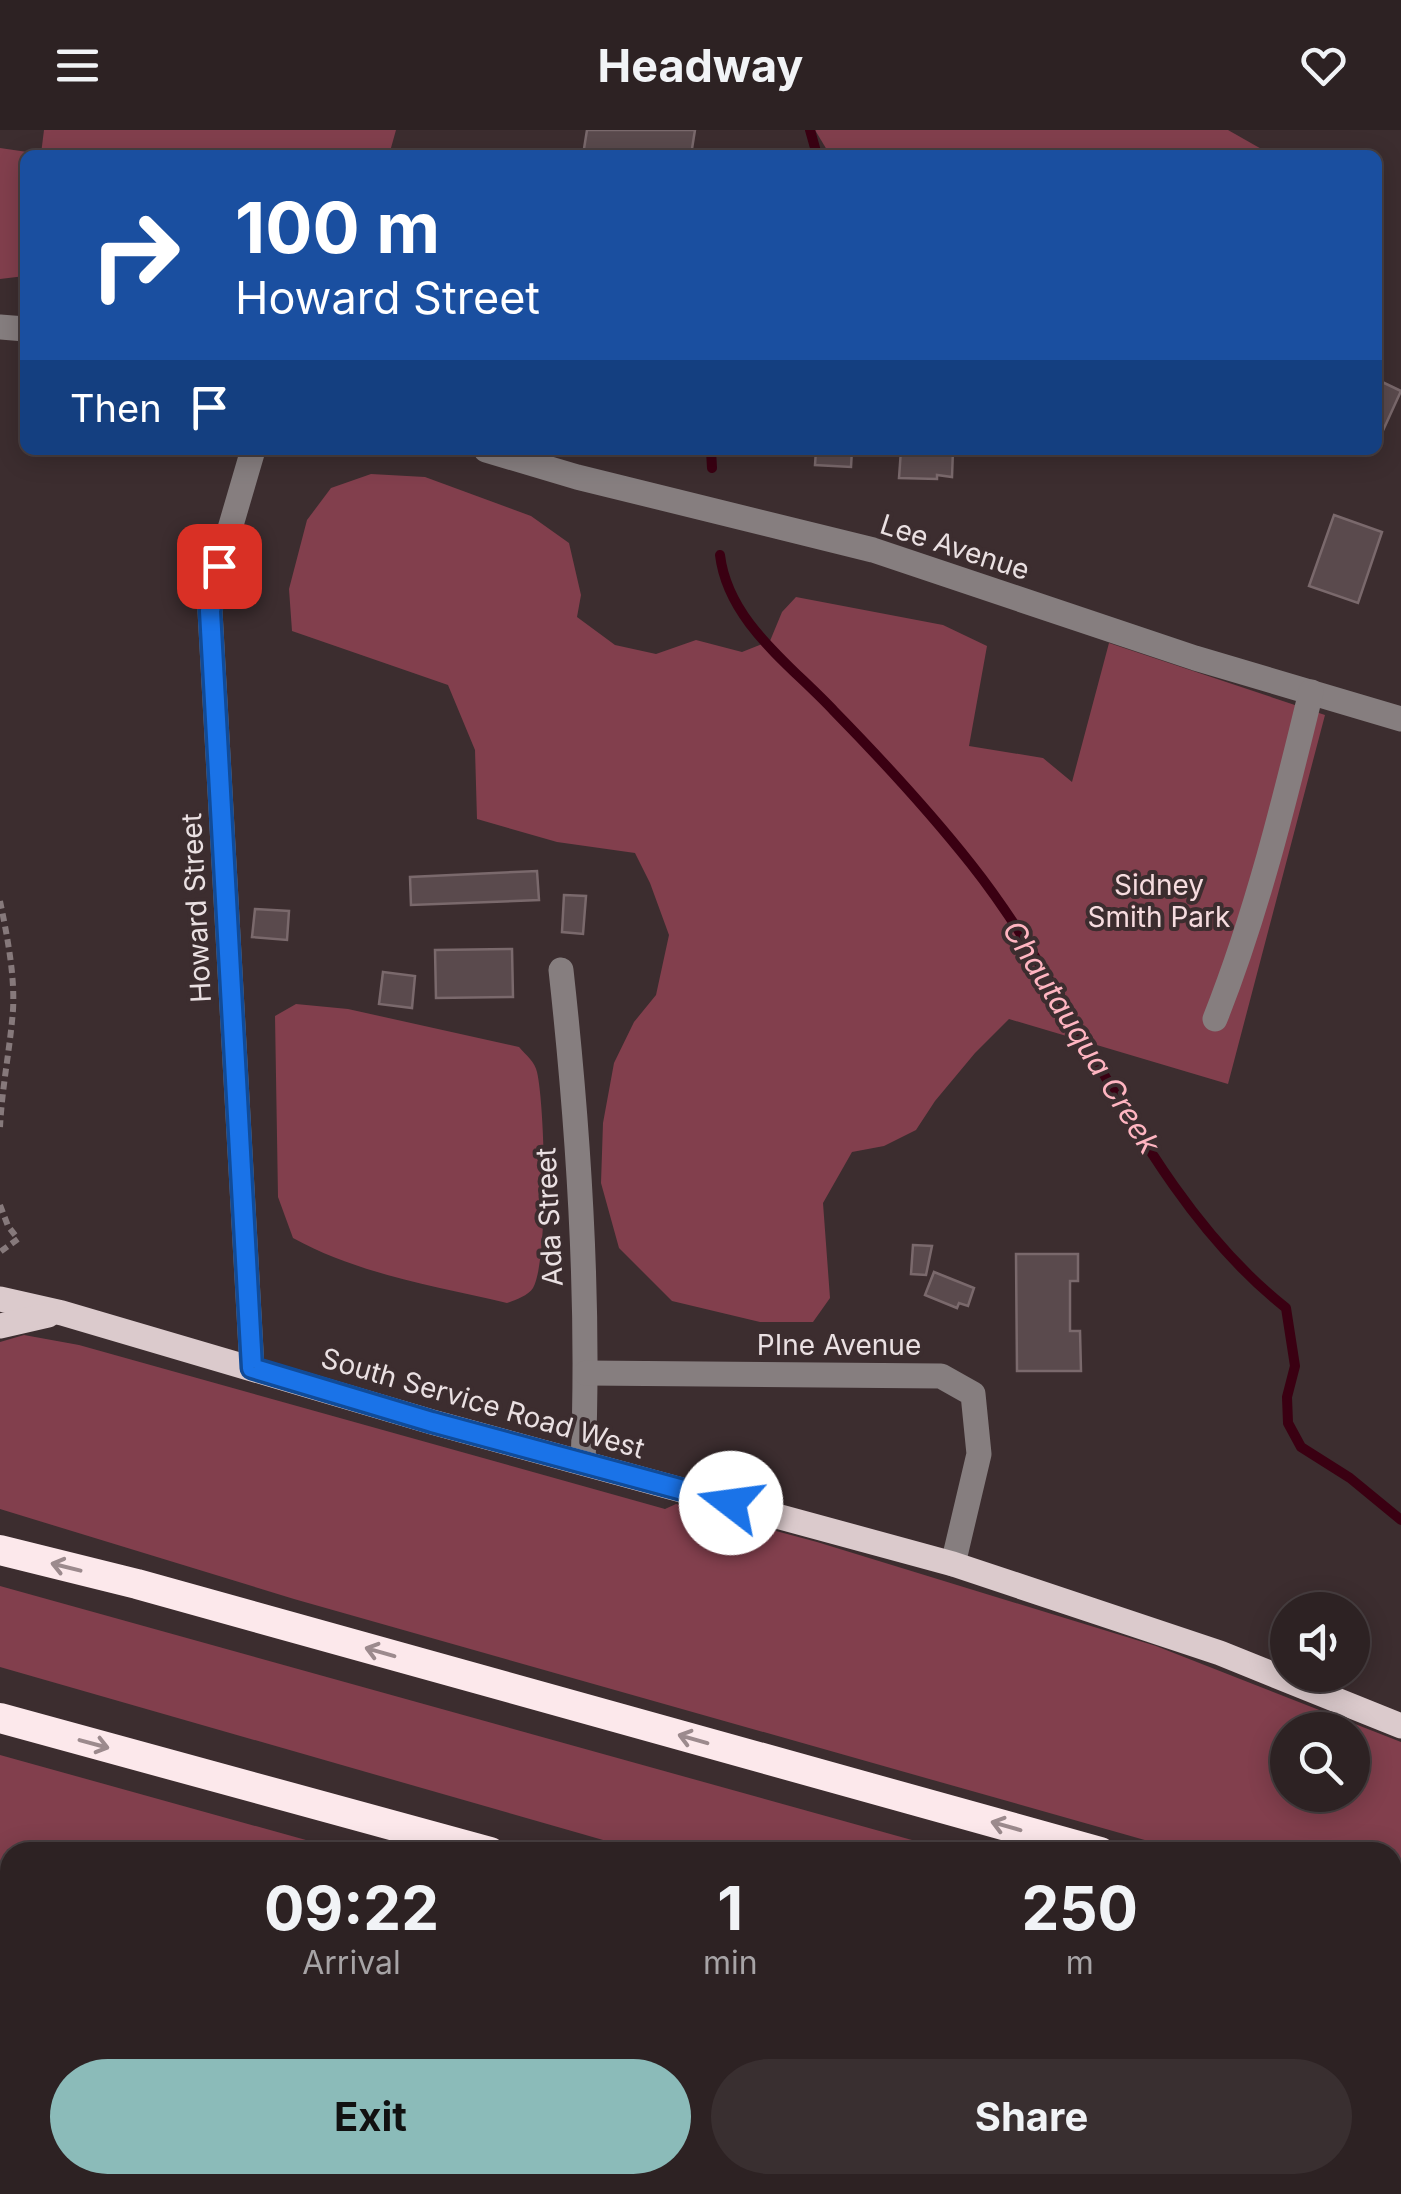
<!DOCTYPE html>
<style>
:root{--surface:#2d2223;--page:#392f30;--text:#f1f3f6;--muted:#a7a4a6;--line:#483f41;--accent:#8bbbb9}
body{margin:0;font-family:Inter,sans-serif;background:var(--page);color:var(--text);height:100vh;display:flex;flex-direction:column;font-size:38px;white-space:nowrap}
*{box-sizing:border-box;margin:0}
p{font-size:32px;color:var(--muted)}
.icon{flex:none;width:55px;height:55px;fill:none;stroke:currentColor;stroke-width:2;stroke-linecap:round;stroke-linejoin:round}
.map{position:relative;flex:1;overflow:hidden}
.sheet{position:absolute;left:0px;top:1712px;width:1402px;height:352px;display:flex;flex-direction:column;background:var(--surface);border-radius:30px 30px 0 0;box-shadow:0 5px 25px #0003,0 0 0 2px var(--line)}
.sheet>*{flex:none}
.top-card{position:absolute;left:20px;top:20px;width:1362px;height:305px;border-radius:15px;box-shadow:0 5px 25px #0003,0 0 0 2px var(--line);background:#1a4fa0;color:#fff;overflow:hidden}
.controls{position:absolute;left:1270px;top:1462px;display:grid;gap:20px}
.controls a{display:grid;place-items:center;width:100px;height:100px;border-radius:50%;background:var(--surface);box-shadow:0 5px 25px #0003,0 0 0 2px var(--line);font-size:50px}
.pin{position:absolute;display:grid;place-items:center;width:85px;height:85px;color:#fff;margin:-42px;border-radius:20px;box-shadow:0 5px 15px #0006}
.me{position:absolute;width:110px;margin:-55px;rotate:285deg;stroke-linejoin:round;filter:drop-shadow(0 0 8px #0008)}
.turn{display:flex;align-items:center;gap:35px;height:210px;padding:0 50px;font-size:45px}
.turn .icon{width:130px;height:130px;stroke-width:2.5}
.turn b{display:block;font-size:70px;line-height:85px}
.then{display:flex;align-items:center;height:95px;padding:0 50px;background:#0003;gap:20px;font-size:38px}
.eta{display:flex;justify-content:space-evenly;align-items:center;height:170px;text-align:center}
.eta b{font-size:60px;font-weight:700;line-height:70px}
.button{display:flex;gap:20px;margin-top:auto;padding:20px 50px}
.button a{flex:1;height:115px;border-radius:60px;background:var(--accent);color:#111;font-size:40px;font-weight:700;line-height:115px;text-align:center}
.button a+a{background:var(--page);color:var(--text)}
header{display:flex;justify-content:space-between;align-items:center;height:130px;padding:0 50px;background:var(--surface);font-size:45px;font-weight:700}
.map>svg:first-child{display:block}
.green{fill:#823f4d;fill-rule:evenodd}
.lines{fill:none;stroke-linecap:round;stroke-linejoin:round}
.stream{stroke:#3a0012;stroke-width:10}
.building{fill:#5a4a4d;stroke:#7a696c;stroke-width:2.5}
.path{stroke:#86797b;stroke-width:6;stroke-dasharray:8 5;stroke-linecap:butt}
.minor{stroke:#867e7f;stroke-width:25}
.major{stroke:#dbcacc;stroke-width:25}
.highway{stroke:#fce8eb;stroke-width:30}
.oneway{stroke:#9c8a8d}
.route-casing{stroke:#114b97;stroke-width:25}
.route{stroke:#1a73e8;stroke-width:18}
.labels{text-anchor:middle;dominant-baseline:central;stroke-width:8;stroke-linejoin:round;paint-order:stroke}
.street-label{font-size:28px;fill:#eae0e2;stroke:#3c2d2f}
.park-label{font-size:28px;fill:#f6dcdf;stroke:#3c2d2f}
.water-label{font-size:30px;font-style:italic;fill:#ffb5c1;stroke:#3c2d2f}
</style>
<header><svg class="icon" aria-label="menu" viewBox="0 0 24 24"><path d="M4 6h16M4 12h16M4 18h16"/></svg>Headway<svg class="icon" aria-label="heart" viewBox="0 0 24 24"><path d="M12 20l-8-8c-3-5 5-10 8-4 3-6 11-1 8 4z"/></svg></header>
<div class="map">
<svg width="1401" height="2064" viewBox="0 0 1401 2064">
<rect width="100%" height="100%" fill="#3c2d2f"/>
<g class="green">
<polygon points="44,0 396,0 389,25 25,25 25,146 0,149 0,18 41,24"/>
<polygon points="815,0 1228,0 1272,25 830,25"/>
<polygon points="371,344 425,347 531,386 569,413 581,465 577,487 615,515 656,524 696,510 742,522 770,511 782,482 796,467 943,495 987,516 969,616 1043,628 1072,652 1109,513 1325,585 1228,954 1009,889 975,923 935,971 916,1000 884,1016 852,1022 823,1073 830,1168 813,1192 760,1192 672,1171 619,1118 601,1053 603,993 614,933 634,892 656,865 669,805 650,753 635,723 557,712 477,689 475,620 448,555 292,501 289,459 307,390 331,358"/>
<path d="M296,874L348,879L519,917C526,925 535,932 537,942C545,976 549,1130 533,1158C528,1166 515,1170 507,1173C435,1156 358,1144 293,1108L278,1067L275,886Z"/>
<path d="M24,1205L79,1215L665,1379L676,1374L817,1412L1156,1516L1401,1612V1783L1393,1780L1392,1722H1187L294,1469L0,1379V1212ZM1288,1600H1352V1665H1288Z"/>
<polygon points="0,1456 955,1722 645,1722 0,1537"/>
<polygon points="0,1625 349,1722 10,1722 10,1799 0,1796"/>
<polygon points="0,1999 10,2001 10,2055 296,2055 312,2064 0,2064"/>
<polygon points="1393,2015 1401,2017 1401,2064 919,2064 886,2055 1392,2055"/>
</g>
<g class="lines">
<g class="stream">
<polyline points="810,0 817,25"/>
<polyline points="711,320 712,338"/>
<path d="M720,425C728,492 791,535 834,581C881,629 929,681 971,734C1083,875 1143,1065 1286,1178L1295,1236L1287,1267L1288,1293L1301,1317L1350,1348L1401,1390"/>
</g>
</g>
<g class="building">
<polygon points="587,0 695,0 691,25 583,25"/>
<polygon points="1378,250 1401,261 1380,307 1378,305"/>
<polygon points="816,320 852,320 851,337 815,335"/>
<polygon points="901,320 953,320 952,347 937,345 937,349 899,348"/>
<polygon points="1334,385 1382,402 1358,473 1309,456"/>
<polygon points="537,741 539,770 411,775 410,747"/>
<polygon points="564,765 586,766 583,804 562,802"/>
<polygon points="255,779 289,781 287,810 252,807"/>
<polygon points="512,819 513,867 436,868 435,820"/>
<polygon points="383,842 415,846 412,878 379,874"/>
<polygon points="913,1115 932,1116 926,1145 911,1144"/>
<polygon points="1016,1124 1078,1124 1078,1151 1070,1151 1070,1201 1080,1201 1081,1241 1017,1241"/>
<polygon points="934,1142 974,1158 968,1176 959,1173 957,1178 925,1165"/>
</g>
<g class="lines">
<g class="path">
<path d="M0,771C7,805 15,845 13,880C10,919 2,957 0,997"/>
<polyline points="0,1075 8,1096 18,1109 0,1122"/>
<polyline points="110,2055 114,2064"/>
<polyline points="653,2064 656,2055"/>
</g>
<g class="minor">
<polyline points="0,197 25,199"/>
<polyline points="486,320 577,347 873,420 1195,528 1401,589"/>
<path d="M561,840C579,1003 590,1169 583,1332"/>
<path d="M1215,889C1257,783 1284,673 1311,562"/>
<polyline points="252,1238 210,481 219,436 253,320"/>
<polyline points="586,1243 941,1246 973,1264 979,1324 953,1434"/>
<polyline points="0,1939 10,1942"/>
</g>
<g class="major">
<polyline points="0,1169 62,1183 432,1292 953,1434 1220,1523 1401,1596"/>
<polyline points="0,1196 48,1185"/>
<polyline points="0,1826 10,1829"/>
<polyline points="813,2055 845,2064"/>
</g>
<g class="highway">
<polyline points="0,1420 137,1454 1100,1722"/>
<polyline points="0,1588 490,1722"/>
<polyline points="1392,1804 1401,1806"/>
<polyline points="1392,1971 1401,1973"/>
</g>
</g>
<defs><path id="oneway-shaft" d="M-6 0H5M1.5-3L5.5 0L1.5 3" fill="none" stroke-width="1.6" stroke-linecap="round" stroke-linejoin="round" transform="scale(2.5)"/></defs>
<g class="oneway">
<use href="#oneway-shaft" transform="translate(66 1437) rotate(-166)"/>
<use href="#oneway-shaft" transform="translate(380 1522) rotate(-164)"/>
<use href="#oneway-shaft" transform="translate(693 1609) rotate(-164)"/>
<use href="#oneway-shaft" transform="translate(94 1614) rotate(15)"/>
<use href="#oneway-shaft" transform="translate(1006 1696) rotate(-164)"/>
</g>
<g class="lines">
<defs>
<polyline id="route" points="219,436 210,481 252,1238 432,1292 731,1373"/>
</defs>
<use href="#route" class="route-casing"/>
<use href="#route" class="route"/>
</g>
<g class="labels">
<g class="street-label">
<text transform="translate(955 417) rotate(18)">Lee Avenue</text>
<text transform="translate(196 778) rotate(-93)">Howard Street</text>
<text transform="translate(549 1087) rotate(-93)">Ada Street</text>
<text x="839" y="1215">PIne Avenue</text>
<text transform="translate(483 1273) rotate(16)">South Service Road West</text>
</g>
<g class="park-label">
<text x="1159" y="755">Sidney<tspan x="1159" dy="32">Smith Park</tspan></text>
</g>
<g class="water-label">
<text transform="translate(1082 907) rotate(58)">Chautauqua Creek</text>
</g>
</g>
</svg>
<div class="controls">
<a><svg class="icon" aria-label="sound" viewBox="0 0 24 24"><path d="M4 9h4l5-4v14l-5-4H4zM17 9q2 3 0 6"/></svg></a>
<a><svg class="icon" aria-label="search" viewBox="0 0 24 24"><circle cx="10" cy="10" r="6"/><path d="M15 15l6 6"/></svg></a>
</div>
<div class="pin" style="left:219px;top:436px;background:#d93025"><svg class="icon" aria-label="arrive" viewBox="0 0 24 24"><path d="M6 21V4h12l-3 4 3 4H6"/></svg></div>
<svg class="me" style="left:731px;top:1373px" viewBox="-20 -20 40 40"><circle r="19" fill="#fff"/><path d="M0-13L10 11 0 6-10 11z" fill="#1a73e8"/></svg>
<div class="top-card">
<div class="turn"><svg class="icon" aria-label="right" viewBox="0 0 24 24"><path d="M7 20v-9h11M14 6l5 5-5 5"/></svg><div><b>100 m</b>Howard Street</div></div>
<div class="then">Then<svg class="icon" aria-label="arrive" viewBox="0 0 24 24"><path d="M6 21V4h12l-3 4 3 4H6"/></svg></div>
</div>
<section class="sheet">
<div class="eta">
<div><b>09:22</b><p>Arrival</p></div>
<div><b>1</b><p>min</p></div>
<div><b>250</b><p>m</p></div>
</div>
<div class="button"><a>Exit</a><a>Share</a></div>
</section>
</div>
